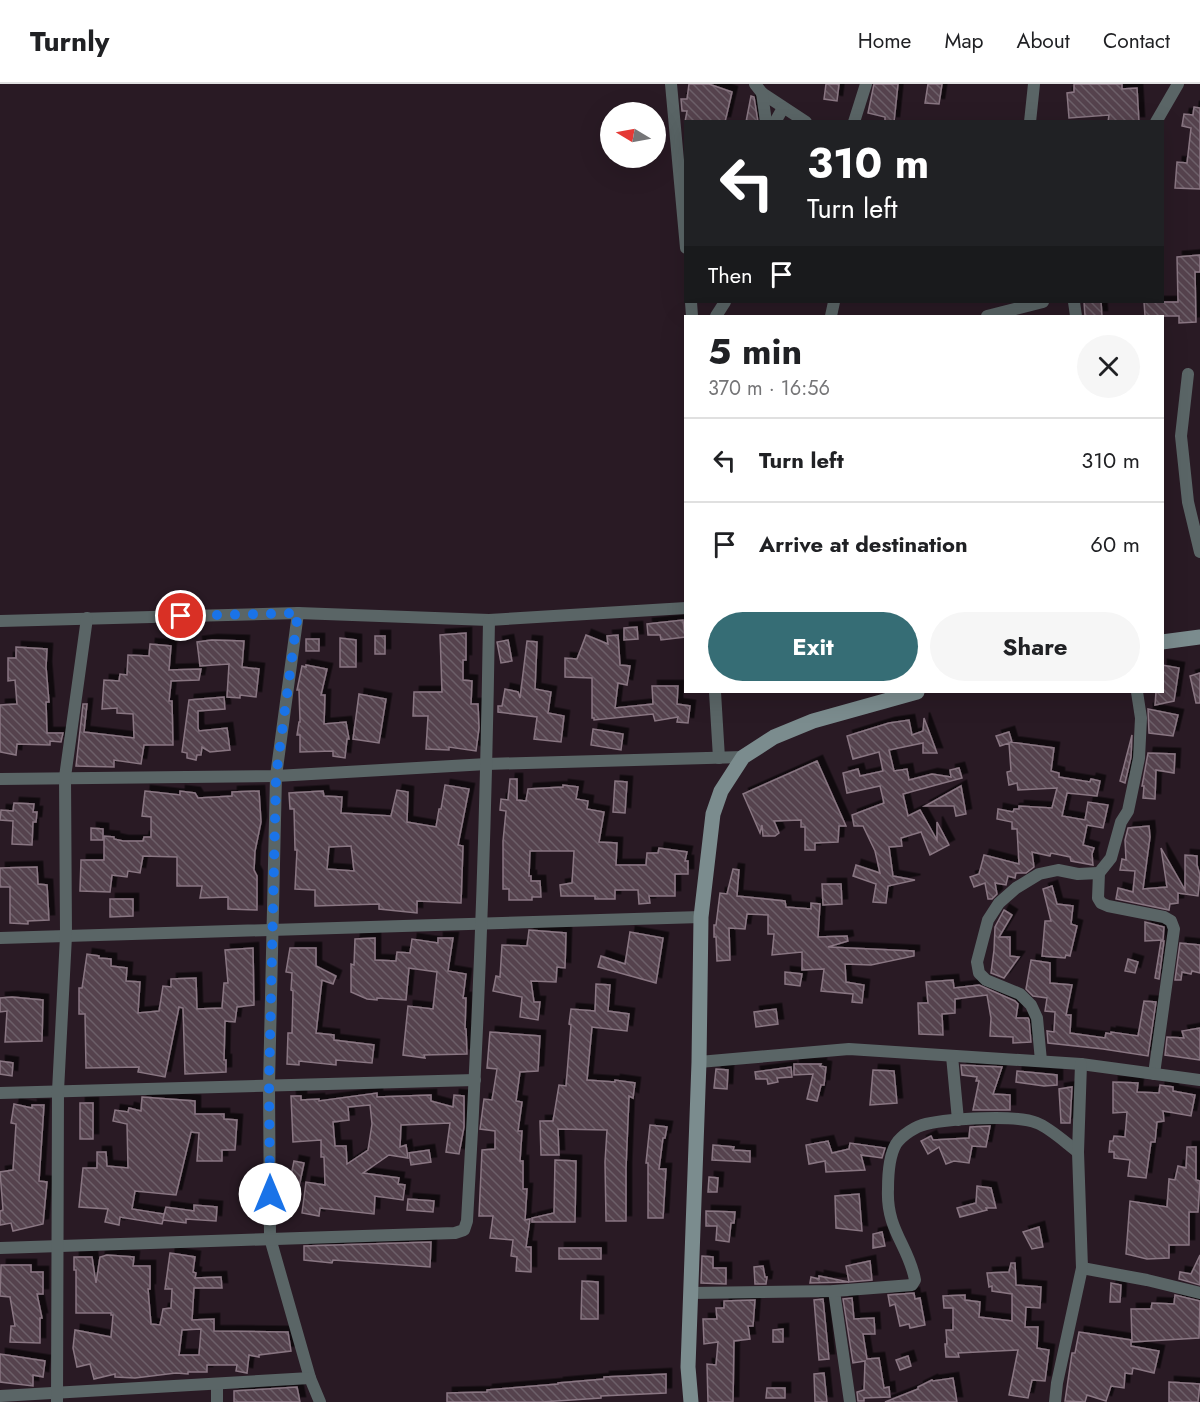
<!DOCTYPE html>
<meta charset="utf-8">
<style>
:root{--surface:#fff;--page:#f6f6f6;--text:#202124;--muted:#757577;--line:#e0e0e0;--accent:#366d75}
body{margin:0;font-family:Jost,sans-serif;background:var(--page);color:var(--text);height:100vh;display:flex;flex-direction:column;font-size:22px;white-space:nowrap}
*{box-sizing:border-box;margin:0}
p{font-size:20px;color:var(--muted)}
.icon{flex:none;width:33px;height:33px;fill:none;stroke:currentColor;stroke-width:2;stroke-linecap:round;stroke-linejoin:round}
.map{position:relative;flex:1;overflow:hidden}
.sheet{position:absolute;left:684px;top:231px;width:480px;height:378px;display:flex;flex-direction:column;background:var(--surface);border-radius:0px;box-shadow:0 6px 24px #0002}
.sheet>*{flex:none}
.top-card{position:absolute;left:684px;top:36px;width:480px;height:183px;border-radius:0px;box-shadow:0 6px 24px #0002;background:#202124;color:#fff;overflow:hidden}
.needle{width:39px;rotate:280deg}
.fabs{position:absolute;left:600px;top:18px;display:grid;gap:12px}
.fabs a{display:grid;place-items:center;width:66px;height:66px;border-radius:50%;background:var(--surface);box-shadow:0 6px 24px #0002;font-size:30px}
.pin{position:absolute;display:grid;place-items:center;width:51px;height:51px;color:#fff;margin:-26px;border:3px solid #fff;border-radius:50%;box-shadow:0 2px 6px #0007}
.me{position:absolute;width:66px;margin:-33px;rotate:0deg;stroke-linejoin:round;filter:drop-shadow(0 0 4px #0008)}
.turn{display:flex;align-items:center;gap:21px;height:126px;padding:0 24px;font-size:27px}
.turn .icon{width:78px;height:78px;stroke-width:2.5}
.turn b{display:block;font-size:42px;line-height:51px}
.then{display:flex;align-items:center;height:57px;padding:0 24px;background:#0003;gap:12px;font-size:22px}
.round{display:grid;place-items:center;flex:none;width:63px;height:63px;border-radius:32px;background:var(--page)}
.head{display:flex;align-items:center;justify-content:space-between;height:102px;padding:0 24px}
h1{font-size:36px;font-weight:700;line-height:45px}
.button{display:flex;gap:12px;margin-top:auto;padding:12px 24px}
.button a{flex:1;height:69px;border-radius:36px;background:var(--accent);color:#fff;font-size:24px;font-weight:700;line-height:69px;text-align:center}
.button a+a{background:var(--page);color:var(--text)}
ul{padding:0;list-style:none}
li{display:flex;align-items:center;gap:18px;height:84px;padding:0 24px;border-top:2px solid var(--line)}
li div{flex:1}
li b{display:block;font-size:22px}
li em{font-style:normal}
header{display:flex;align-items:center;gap:36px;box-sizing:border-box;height:84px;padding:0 30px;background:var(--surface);border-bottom:2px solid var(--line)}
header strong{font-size:28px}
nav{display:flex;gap:33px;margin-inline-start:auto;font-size:21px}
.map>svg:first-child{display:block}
.building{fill:url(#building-back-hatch);stroke:#897682;stroke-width:1.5;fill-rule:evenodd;filter:url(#shadow)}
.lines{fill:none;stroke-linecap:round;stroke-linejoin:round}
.street{stroke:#5a6566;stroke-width:12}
.secondary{stroke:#7b8c8e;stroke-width:15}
.route{stroke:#1a73e8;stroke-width:10;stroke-dasharray:0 18}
</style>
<header>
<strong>Turnly</strong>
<nav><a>Home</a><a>Map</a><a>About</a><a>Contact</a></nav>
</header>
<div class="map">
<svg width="1200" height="1318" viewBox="0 0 1200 1318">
<defs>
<pattern id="building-back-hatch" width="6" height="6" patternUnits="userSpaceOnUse" patternTransform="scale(1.5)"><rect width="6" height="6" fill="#54434e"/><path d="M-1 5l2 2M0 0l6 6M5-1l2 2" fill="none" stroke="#6d5e68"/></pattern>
<filter id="shadow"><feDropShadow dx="5.5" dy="-5.5" stdDeviation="0" flood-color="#0009"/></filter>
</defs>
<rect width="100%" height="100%" fill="#291a24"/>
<g class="building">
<polygon points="689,0 709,0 732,8 725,38 685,38 687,27 682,27 681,15 687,15"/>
<polygon points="826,0 839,0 837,17 824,15"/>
<polygon points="874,0 898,0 894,38 885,38 885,33 868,29"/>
<polygon points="928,0 942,0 939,20 925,19"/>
<polygon points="1074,0 1122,0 1122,5 1137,4 1139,38 1108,38 1109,31 1069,34 1067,9 1074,8"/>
<polygon points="751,12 754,13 758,38 746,38"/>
<polygon points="1194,23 1200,24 1200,105 1175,104 1177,78 1187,79 1191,44 1182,42 1184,30 1193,31"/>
<polygon points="1200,171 1200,188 1195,188 1196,238 1179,239 1179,232 1145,232 1144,218 1178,218 1177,173"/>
<polygon points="1084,218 1101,218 1102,232 1085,232"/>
<polygon points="683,536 685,553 661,556 660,551 648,551 647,540"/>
<polygon points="637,543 638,555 624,556 624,544"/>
<polygon points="466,549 466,576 463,576 463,596 472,597 471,620 478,620 479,644 476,667 449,663 449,666 426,665 428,632 413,632 414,608 442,608 440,551"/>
<polygon points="586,551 608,560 607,552 618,551 620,581 630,582 627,601 618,599 615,624 653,620 652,602 678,602 677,620 690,622 688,639 677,638 678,633 655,637 653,630 594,636 594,634 592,634 592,594 565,593 565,574 577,575"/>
<rect x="375" y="552" width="10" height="18"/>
<polygon points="340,554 356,556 356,583 340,583"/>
<rect x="306" y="555" width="13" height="12"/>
<polygon points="212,556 244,557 242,583 259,585 256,613 240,611 240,614 227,613 229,580 200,582 197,558"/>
<polygon points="508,556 512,577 501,579 497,558"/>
<polygon points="527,557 537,558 535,605 551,608 548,629 564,632 561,658 534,655 537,633 498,628 498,622 502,622 505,605 518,608 520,614"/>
<polygon points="150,560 171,562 169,586 201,585 199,596 171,597 171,599 169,617 172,617 173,661 144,661 141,680 114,676 114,683 76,682 83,620 87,620 84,648 134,654 133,630 117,629 117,624 102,625 104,596 119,597 120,590 127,591 128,571 149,572"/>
<polygon points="16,563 47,565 46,583 49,618 46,618 47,649 63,649 61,658 50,657 50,661 17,660 16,671 0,668 0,621 17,620 15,596 8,597 8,574 16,574"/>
<polygon points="306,581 327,585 321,611 325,611 324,640 346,638 349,655 347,655 345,674 333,672 333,667 300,668 300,651 297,651 299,638 300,638 299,606 297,606 302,582 306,583"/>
<polygon points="1162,581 1179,584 1174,617 1155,621 1156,608 1162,608"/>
<polygon points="1200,589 1200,619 1196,619 1190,592"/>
<polygon points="359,610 386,615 379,659 353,655"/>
<polygon points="224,613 225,625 198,627 198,644 199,647 227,644 230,666 210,668 202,663 201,671 197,671 196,676 187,674 187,669 182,668 189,616"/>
<polygon points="1148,625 1178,631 1173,652 1149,649"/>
<polygon points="924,634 937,669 923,669 923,659 889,666 894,687 907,685 909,696 932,690 951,693 950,686 959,684 962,694 903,710 908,732 920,726 937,756 937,738 949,761 930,771 921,748 901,754 902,762 889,763 893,792 915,796 888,802 886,819 873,818 876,800 853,792 856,781 880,789 875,767 863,742 854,742 852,731 884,719 880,702 847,709 843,689 858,685 860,692 883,687 879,668 853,675 847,652 889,639 909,636 912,651 923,647"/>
<polygon points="593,645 623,650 621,666 591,661"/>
<polygon points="1009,648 1012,658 1010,658 1054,664 1051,687 1059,689 1059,693 1090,698 1091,695 1100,697 1097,712 1067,709 1062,732 1085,736 1088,718 1108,721 1103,744 1087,741 1083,761 1094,764 1092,770 1093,781 1071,777 1070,773 1051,769 1050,772 1032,768 1034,783 1026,789 1016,789 1015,794 1008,792 1006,801 995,799 997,810 992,815 988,815 985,799 974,803 970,793 979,790 984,771 1019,780 1017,745 1012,745 1012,738 997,735 998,725 1013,728 1014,725 1019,725 1019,722 1052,724 1057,704 1018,706 1017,699 1009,701 1007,688 1011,687 1009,659 1000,662 996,652"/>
<polygon points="1132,651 1131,673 1125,699 1120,697"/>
<polygon points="1148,669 1175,670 1174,689 1156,686 1155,715 1143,714 1144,702 1142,702"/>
<polygon points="817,677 846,742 839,742 838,758 815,759 815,766 805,766 805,743 801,743 801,736 774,737 779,749 775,752 763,752 762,741 760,749 743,710"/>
<polygon points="510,695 517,695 517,716 526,717 528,705 563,703 563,701 578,703 576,715 588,717 587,725 604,728 599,758 617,759 616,781 646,781 647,769 658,769 659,764 687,768 685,777 688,777 688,790 675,790 675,812 649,812 650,819 639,820 638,806 615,806 615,815 595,815 595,812 561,812 560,801 572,799 574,767 530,767 529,792 531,792 531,797 540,797 541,813 532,813 532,816 509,816 509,805 503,805 503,757 506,727 500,726 501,715 508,716"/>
<polygon points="615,697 627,698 625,729 613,728"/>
<path d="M445,701L469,705L458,761L463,762L461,819L417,817V829L379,825V820L315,822V806L295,805L297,766H295L294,725H290L289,709L323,707L324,712L342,713L341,729L391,732L397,706L408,708L407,738L436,743L439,725H441ZM351,762L354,787L327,785L329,763Z"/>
<polygon points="961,702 966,730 956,732 954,722 925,722"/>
<polygon points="145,707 180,711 180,707 195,709 198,714 232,712 232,708 259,707 261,738 255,767 254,786 257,792 257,826 228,825 228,813 200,814 202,802 177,802 177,773 143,772 140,789 128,787 127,793 112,791 110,808 80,807 81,776 104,776 104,752 114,753 114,755 123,757 143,757 144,753 151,753 151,733 142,732"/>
<polygon points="14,719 34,720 33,728 37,728 36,738 33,738 32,761 12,760 13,737 0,736 1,726 13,727"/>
<polygon points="1149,742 1150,753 1143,805 1167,803 1161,764 1185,806 1185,771 1197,772 1197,781 1200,791 1198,812 1178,809 1178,819 1170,820 1169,826 1116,815 1118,804 1133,808 1135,787 1120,786 1122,775 1126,776 1125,756 1128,744"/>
<polygon points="91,744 103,745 103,756 91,756"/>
<polygon points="37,783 38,800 47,801 49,836 28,837 28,840 10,839 10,803 0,803 0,784"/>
<polygon points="733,785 739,786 737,812 785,817 786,823 811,825 811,819 820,820 818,853 847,852 848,857 828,863 914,867 914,872 871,881 845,880 846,898 864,901 862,919 852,918 853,910 821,907 824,885 802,886 802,868 772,871 774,850 768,850 768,831 747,830 745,845 729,844 730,876 717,877 716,853 714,853 714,841 716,841 720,809 727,810"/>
<polygon points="822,800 841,800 842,820 823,821"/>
<polygon points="1052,802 1057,820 1073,822 1071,840 1077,842 1070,872 1066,871 1065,874 1042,872 1045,837 1051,837 1043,805"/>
<polygon points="110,815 133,815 133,832 110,833"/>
<polygon points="1004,826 1012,831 999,853 1010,853 1010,872 1019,873 1004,894 991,889 994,866 995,843"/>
<polygon points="1145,838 1164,843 1163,856 1145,857"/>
<polygon points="529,846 566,849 565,884 557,883 556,898 531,897 534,918 540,918 538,936 520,933 522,913 493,907 496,892 500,893 502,861 527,862"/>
<polygon points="630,848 663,854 656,899 598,883 601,872 625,880"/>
<polygon points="375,854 375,876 396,877 397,868 410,869 412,855 438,859 438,854 453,854 448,887 466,890 463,914 466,914 465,945 466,945 467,970 424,971 425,974 403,971 408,922 433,925 437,888 409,884 406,916 377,914 377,916 367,915 351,908 351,880 354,881 355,855"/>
<polygon points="1161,857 1164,857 1159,895 1155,894"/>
<polygon points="1180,859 1200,861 1200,889 1192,887 1191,890 1182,888 1181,896 1175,896"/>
<polygon points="253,864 254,921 237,923 235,938 225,937 224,976 226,976 226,988 185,990 183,924 179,923 165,993 138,988 139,983 86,984 85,930 79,930 79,904 82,904 87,870 99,872 99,874 111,875 111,882 127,884 126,897 140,898 138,929 159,927 163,902 171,903 171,895 196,894 197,925 222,924 224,899 228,899 225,866"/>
<polygon points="290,864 316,864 316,882 336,892 333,900 322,896 316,949 334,951 334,956 374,961 372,979 336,976 336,981 299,977 299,981 287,980 288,949 292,949 293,907 291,906 292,889 286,888"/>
<polygon points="1128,875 1138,878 1135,889 1125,887"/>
<polygon points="1031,876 1050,879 1050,899 1072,901 1066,931 1071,931 1070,949 1105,954 1106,949 1111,950 1111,948 1138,952 1144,917 1156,918 1148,972 1103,965 1048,959 1047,947 1054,948 1055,928 1045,927 1047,914 1033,912 1026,905"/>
<polygon points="785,888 802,890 800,902 785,900"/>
<polygon points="953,896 954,904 979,901 1015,917 1018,920 1016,934 1028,934 1029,936 1031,958 1013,959 1013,953 990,952 991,934 987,911 955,915 955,929 942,930 943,951 919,950 918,919 928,919 926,898"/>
<polygon points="596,900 610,901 608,927 629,930 627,947 592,943 587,996 615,998 615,996 635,999 633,1014 629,1012 626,1084 626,1137 606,1137 605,1078 607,1046 558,1045 559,1071 541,1071 540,1037 553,1037 559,1001 566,1002 571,941 569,940 571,925 595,927"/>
<polygon points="12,913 43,916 42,957 5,958 7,927 0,928 0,914"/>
<polygon points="776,925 778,940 756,943 754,928"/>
<polygon points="1200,944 1200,976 1165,971 1167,953 1184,954 1182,947"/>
<polygon points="490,948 540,952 538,987 520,988 516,1017 522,1018 518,1047 522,1047 520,1077 523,1077 523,1105 527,1105 525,1136 530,1135 526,1163 531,1163 531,1188 516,1187 517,1173 511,1172 513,1156 490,1154 493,1132 479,1132 482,1066 495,1065 495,1047 480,1045 484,1015 492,1016 497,985 487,984"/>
<polygon points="0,977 13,979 12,992 0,990"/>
<polygon points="794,980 821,980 820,982 826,983 824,1001 821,1001 817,1017 807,1015 813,990 794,991"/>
<polygon points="961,981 1002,983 993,1010 1010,1011 1010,1026 973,1026 979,997 976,997 977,993 962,991"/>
<polygon points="791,983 792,993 777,994 778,998 768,1000 767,995 756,995 755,988"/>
<polygon points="716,985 728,986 727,1005 714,1004"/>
<polygon points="873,986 894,987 897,1019 870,1021"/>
<polygon points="1017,987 1057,991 1057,1001 1044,1002 1016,998"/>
<polygon points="1113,998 1138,999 1137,1008 1159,1009 1160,1001 1173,1003 1173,1007 1195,1011 1191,1032 1163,1027 1164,1037 1157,1038 1155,1058 1151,1058 1146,1094 1128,1092 1130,1076 1114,1074 1114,1068 1109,1068 1110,1057 1113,1057 1114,1052 1125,1053 1127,1028 1113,1029"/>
<polygon points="1072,1003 1070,1039 1061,1039 1059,1005"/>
<path d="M377,1009V1013L431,1011V1017L453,1023L454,1011L464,1012V1043L459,1070L446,1068L450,1039L401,1041L400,1063L406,1061L408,1074L389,1071L363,1089L399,1094L398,1100L405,1101L403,1116L375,1112L374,1130L320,1124L319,1132L302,1129L306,1098L325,1101L324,1073H321V1056L293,1058L291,1012H301V1016L319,1015V1017ZM370,1021L372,1040L368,1066L347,1080L346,1062H335L333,1038L349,1036L348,1023Z"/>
<polygon points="142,1013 195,1017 195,1030 224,1030 224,1035 237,1036 235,1066 222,1066 222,1077 197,1077 199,1049 191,1048 176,1111 135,1107 132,1125 164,1130 163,1135 166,1123 194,1127 194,1121 217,1123 216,1137 186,1135 186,1139 163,1136 162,1140 120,1133 119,1141 105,1138 108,1125 79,1123 83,1084 97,1084 97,1068 106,1068 107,1082 128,1084 127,1040 113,1037 115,1026 128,1028 129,1024 141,1027"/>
<rect x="80" y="1019" width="13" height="36"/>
<polygon points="14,1020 32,1024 32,1021 44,1021 39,1097 47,1098 43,1140 13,1147 11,1139 0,1141 0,1127 3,1126 0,1088 13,1086 16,1040 11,1039"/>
<polygon points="650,1041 667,1043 665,1054 663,1054 659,1085 666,1085 663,1134 648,1134 648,1079 646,1079"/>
<polygon points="990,1042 986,1063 972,1062 969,1079 954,1077 946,1080 939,1063 928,1070 921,1057 931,1052 933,1056 969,1054 970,1043"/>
<polygon points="828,1057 832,1069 849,1065 850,1059 885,1064 882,1074 861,1071 865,1086 826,1088 825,1077 809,1080 806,1061"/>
<polygon points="713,1061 734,1063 733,1066 750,1067 750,1078 712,1076"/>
<polygon points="1187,1063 1196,1063 1196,1096 1200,1097 1198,1128 1189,1128 1189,1161 1169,1161 1169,1174 1147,1175 1126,1170 1130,1117 1167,1123 1169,1095 1175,1096 1178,1082 1186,1084"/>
<polygon points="429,1066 431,1078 411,1081 409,1069"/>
<polygon points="555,1076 576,1077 575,1138 532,1138 532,1134 554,1129"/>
<polygon points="294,1077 304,1079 299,1103 289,1101"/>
<polygon points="709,1093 718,1094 717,1108 708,1108"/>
<polygon points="977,1102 991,1104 996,1124 986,1124 987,1126 960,1133 957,1124 976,1119"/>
<polygon points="859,1110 862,1147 836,1144 835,1112"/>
<polygon points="408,1115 434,1117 433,1128 407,1126"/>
<polygon points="706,1127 735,1128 734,1139 731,1139 729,1158 716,1156 717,1142 706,1142"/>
<polygon points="1039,1143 1043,1163 1032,1165 1023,1148"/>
<polygon points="882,1148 885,1162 873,1164 873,1150"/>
<polygon points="431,1158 430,1183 333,1176 332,1179 304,1176 304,1162"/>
<rect x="559" y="1164" width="42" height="11"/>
<path d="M170,1169L195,1173L193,1188L196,1189L195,1194L221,1193L222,1204H194L192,1236L214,1235V1247L288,1248L291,1267L259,1271V1273L249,1271L247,1289L236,1287L237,1281H207V1288H188V1290L176,1289L135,1294L115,1293V1290L94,1295L90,1280L77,1283L73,1264L75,1246L111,1253L113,1231H111V1229H76V1186H74V1173H92L96,1199L100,1173L107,1171L134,1173L133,1182H150V1205H148L151,1240L160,1241L163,1225L171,1224L172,1205H165ZM201,1245L199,1271H179L182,1246Z"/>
<polygon points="1200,1171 1200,1201 1179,1195 1180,1188 1191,1190"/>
<polygon points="702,1172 713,1173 713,1184 726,1184 726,1200 701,1199"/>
<polygon points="870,1177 872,1196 849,1198 846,1182"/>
<polygon points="1011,1179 1015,1179 1016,1201 1041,1203 1040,1224 1026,1223 1025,1243 1038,1243 1037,1264 1049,1266 1045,1297 1032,1296 1028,1314 1009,1311 1018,1266 958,1269 959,1273 946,1273 945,1260 947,1260 946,1246 953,1246 953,1224 944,1224 943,1212 965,1211 965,1216 980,1218 979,1233 1012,1237 1012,1210 992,1207 992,1202 989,1203 987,1189 1009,1188"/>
<polygon points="1,1181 31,1181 31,1188 43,1188 43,1210 37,1210 42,1234 40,1234 40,1259 10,1258 11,1242 15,1242 10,1213 0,1212"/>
<polygon points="763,1182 765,1193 767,1193 766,1200 755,1200 754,1183"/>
<polygon points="819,1192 849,1198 810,1199 811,1193 819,1195"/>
<polygon points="582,1197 598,1198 598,1235 581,1235"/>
<polygon points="1111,1199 1121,1201 1120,1218 1110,1218"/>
<polygon points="914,1209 915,1215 920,1214 925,1241 910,1244 909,1240 900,1242 895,1220 890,1222 888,1211"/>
<polygon points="1175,1211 1200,1217 1199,1254 1132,1258 1131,1225 1151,1225 1152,1219 1174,1220"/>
<polygon points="852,1214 854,1235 874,1234 875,1250 863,1250 867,1275 879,1274 884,1304 889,1303 890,1313 864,1314 864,1317 858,1317 857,1308 864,1306 865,1277 853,1279 843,1215"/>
<polygon points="823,1215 829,1275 819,1276 814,1216"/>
<polygon points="755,1216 753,1242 748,1242 750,1255 734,1257 733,1318 708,1318 707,1280 716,1281 718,1258 704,1260 703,1235 717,1235 716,1224 724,1224 724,1217"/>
<polygon points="783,1245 783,1258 773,1258 773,1246"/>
<polygon points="1079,1248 1131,1256 1131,1262 1159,1267 1154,1289 1133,1284 1132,1290 1125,1289 1124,1304 1111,1302 1106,1317 1087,1311 1085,1318 1065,1317 1072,1269 1075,1269"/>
<polygon points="0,1270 45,1277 43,1293 33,1291 33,1302 0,1298"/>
<polygon points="908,1272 911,1282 900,1286 896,1276"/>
<polygon points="824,1289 827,1318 815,1318 814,1290"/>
<polygon points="666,1290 666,1309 601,1312 601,1314 542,1318 447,1318 447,1309 487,1308 487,1306 558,1300 558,1299 604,1295 604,1293"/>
<polygon points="953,1294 957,1318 885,1318 918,1305 918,1303 932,1296 933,1297"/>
<polygon points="1169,1298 1200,1300 1198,1318 1169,1318"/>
<polygon points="297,1303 300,1318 234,1318 234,1307"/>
<polygon points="767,1304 785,1304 785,1314 766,1314"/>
</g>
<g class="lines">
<g class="street">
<polyline points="671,0 686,164"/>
<polyline points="755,0 762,9 806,38"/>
<polyline points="762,9 766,38"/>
<polyline points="775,38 783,24"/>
<polyline points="854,38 866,0"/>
<polyline points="1030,38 1034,0"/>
<polyline points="1156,38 1178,0"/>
<polyline points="691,218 692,232"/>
<polyline points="1074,218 1076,232"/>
<polyline points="716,232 725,218"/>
<polyline points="831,232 834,218"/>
<polyline points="987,232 1043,218"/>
<polyline points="1188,290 1181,352 1188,418 1200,468"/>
<polyline points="298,529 276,692 269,1001 270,1154 310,1294"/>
<polyline points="0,537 298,529 489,536 686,524"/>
<polyline points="715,608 719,674"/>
<polyline points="1137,608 1141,634 1139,674 1128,727 1121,738 1111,774 1099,789 1098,814 1101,819 1108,822 1164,833 1171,837 1174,845 1154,990"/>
<polyline points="0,695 276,692 487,680 743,673"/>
<polyline points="0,854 701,833"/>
<polyline points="952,972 958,1036"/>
<polyline points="1041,977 1037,934 1031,921 1020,910 986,896 979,889 977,878 988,836 999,819 1016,804 1039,790 1058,786 1078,790 1099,789"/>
<polyline points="699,978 849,965 1081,980 1200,996"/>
<polyline points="0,1009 475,996"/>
<path d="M0,1164L455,1149L464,1146L467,1137C479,937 486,736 489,536"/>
<polyline points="1082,1184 1147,1196 1200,1209"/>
<polyline points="834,1207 850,1318"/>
<path d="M690,1209L834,1207L912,1201L915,1196C909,1162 886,1146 888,1105C888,1091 889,1072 896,1060C902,1051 916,1042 926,1040C949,1035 1016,1030 1037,1039C1050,1044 1066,1059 1078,1068"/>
<polyline points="217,1300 217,1318"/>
<polyline points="0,1312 310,1294 320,1318"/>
<polyline points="57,1318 58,1007 66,852 65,693 87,534"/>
<polyline points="1055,1318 1057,1299 1082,1184 1078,1068 1081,980"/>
</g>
<g class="secondary">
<polyline points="1162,558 1200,553"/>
<polyline points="691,1318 688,1283 699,978 701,833 713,730 721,707 743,673 774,653 813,637 917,608"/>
</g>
</g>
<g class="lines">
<polyline class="route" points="181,532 298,529 276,692 269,1001 270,1110"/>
</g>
</svg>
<div class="fabs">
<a><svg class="needle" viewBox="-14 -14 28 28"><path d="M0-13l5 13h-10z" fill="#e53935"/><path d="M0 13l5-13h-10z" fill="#757577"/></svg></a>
</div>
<div class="pin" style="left:181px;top:532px;background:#d93025"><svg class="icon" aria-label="arrive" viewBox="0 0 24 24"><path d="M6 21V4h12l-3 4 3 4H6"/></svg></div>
<svg class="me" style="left:270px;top:1110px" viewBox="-20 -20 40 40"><circle r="19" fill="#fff"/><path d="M0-13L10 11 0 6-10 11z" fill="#1a73e8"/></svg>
<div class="top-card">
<div class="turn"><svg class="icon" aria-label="left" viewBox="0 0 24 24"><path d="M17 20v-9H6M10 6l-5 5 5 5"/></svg><div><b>310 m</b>Turn left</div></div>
<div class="then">Then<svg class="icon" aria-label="arrive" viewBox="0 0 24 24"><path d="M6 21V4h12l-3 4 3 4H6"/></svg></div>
</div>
<section class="sheet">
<div class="head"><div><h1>5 min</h1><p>370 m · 16:56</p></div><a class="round"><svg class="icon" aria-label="close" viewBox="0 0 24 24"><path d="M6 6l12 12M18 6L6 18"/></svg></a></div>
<ul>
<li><svg class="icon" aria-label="left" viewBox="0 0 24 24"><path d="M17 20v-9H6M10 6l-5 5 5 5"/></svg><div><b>Turn left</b></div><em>310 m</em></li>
<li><svg class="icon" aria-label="arrive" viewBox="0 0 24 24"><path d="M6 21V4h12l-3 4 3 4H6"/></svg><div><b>Arrive at destination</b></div><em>60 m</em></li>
</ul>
<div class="button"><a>Exit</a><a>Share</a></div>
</section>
</div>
